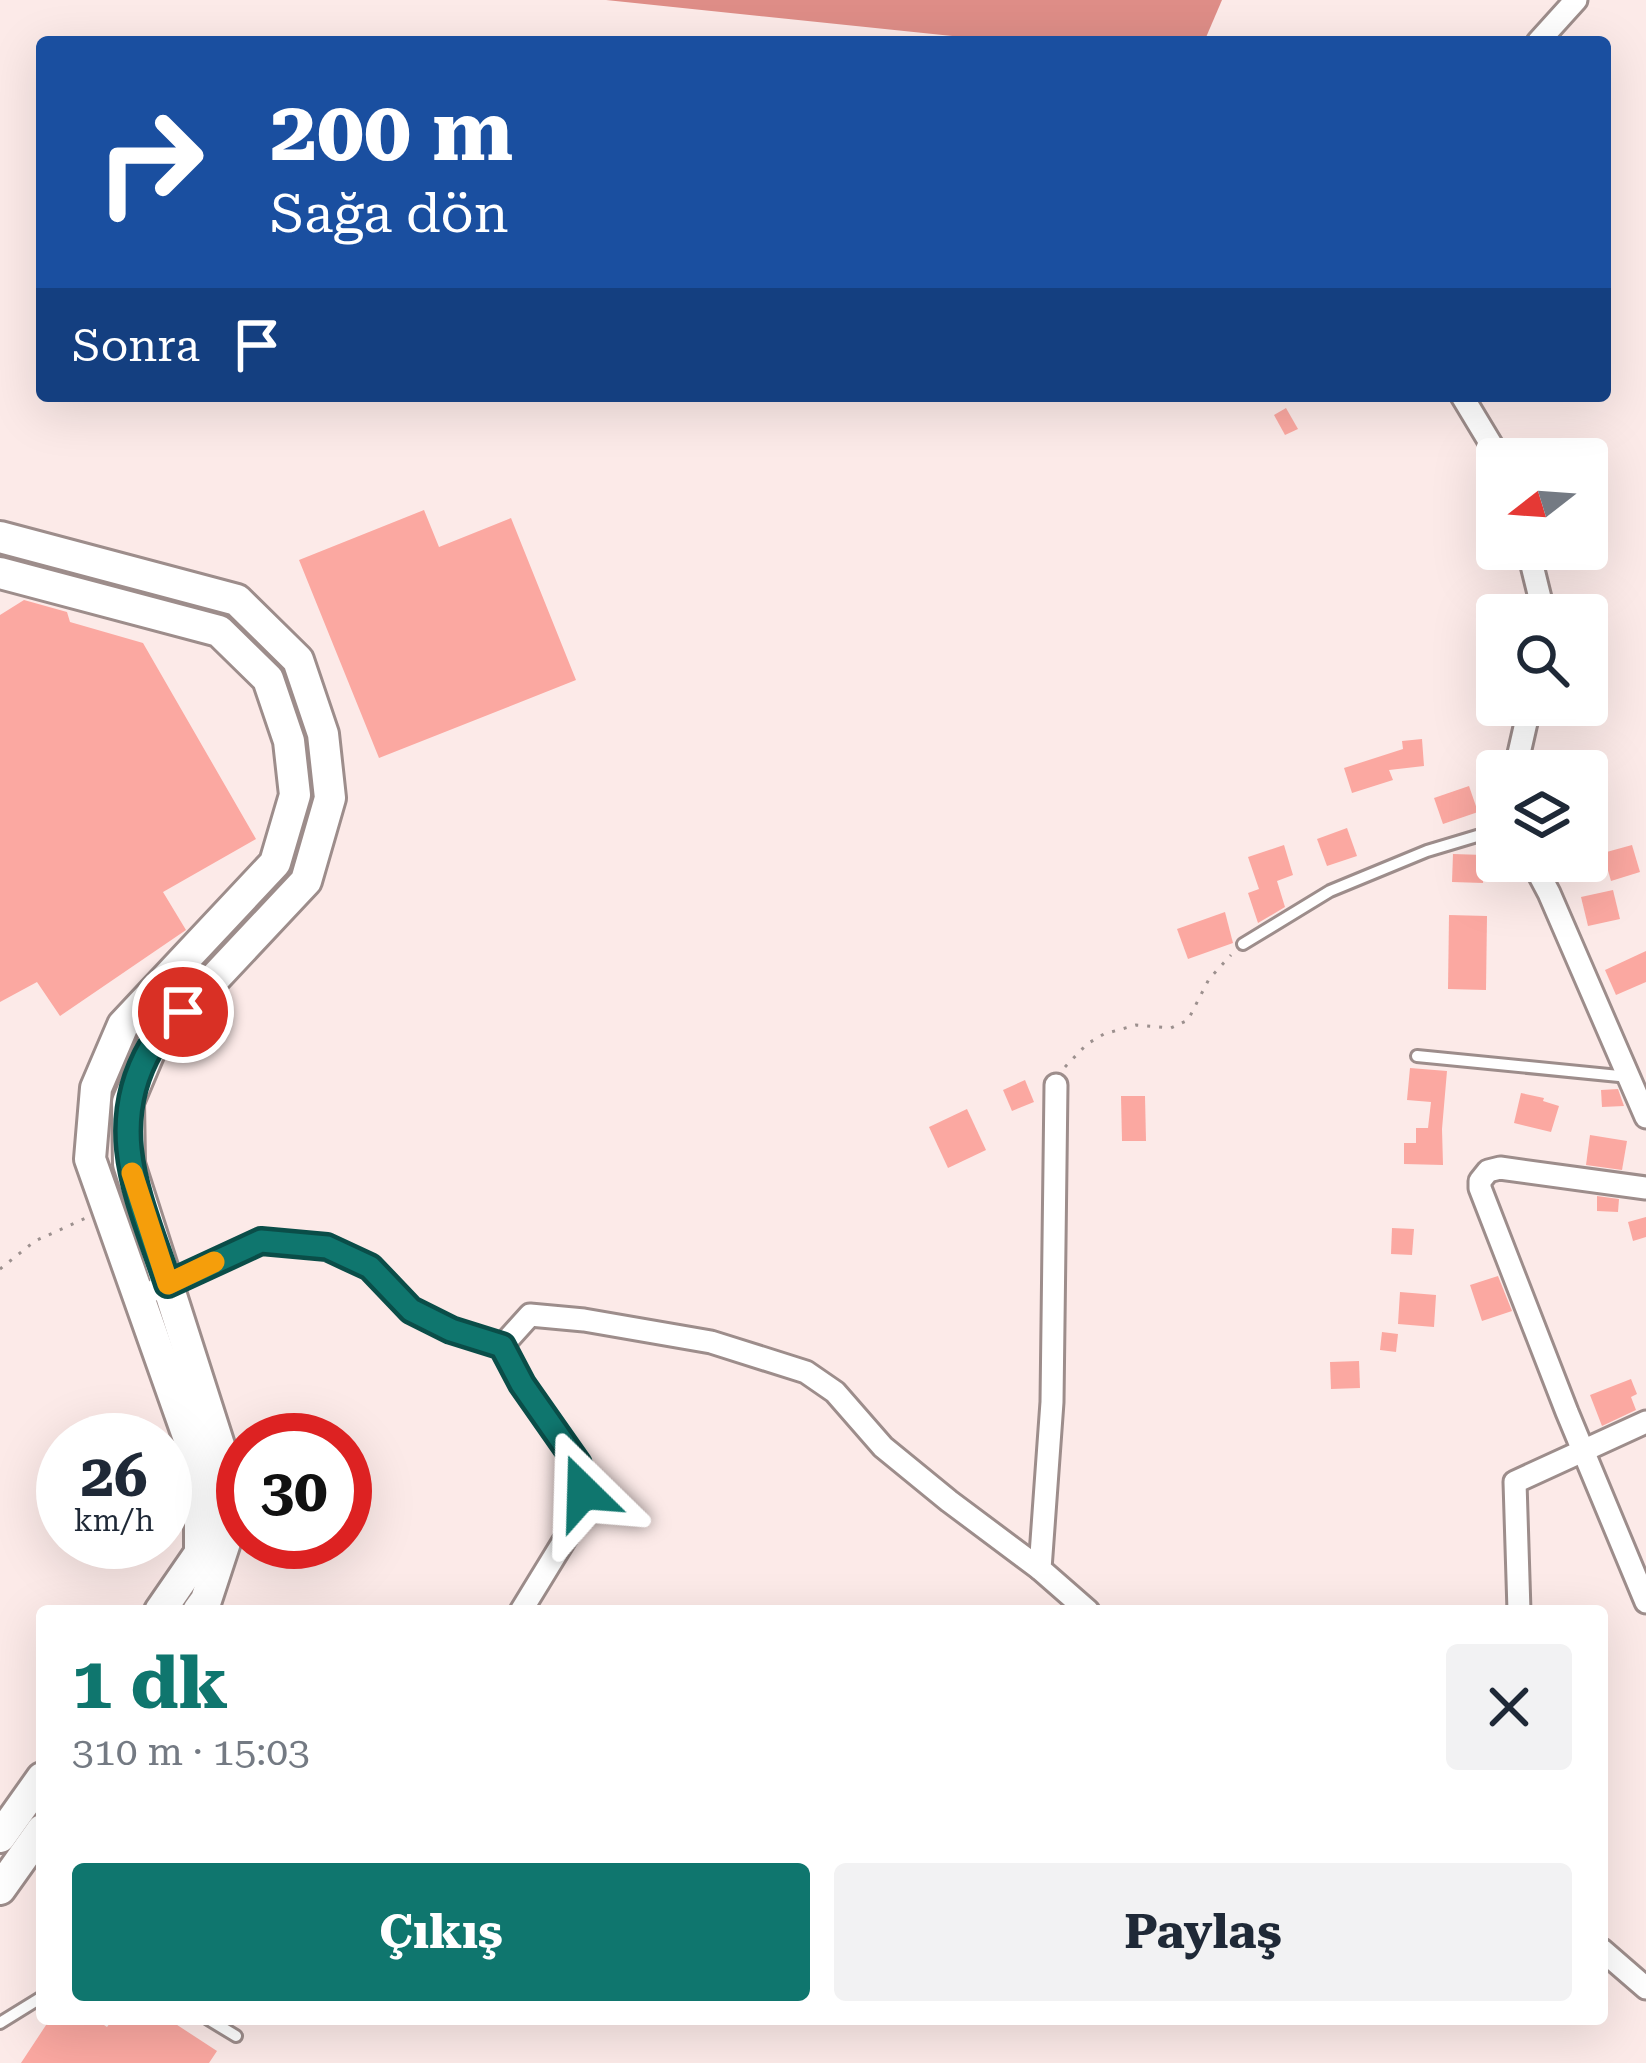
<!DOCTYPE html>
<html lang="tr">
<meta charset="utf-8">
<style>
:root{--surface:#fff;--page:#f2f2f3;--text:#1f2937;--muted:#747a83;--accent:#0f766e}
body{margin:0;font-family:"Roboto Serif",serif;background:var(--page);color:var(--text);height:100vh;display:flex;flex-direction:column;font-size:45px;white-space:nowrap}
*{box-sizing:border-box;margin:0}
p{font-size:39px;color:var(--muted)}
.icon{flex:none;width:66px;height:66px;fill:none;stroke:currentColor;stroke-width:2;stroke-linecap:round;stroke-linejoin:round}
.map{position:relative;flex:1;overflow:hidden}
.panel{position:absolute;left:36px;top:1605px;width:1572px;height:420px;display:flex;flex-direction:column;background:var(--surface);border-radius:12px;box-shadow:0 12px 48px #0002}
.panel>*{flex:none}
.top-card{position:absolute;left:36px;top:36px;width:1575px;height:366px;border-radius:12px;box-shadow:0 12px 48px #0002;background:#1a4fa0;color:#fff;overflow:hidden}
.needle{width:78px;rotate:253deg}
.fabs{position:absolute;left:1476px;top:438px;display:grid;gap:24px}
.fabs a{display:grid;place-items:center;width:132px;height:132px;border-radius:12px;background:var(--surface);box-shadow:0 12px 48px #0002;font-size:60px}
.speed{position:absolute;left:36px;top:1413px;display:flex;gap:24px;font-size:60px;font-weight:700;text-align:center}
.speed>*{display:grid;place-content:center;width:156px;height:156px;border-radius:50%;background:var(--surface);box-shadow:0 12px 48px #0002;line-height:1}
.speed small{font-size:30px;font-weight:400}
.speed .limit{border:18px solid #d22;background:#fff;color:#111}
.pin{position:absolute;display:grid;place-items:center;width:102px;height:102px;color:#fff;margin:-51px;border:6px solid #fff;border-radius:50%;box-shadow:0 3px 12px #0007}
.me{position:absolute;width:132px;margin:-66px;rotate:338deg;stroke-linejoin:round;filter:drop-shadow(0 0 9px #0008)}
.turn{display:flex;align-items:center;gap:42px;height:252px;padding:0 36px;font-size:54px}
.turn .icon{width:156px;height:156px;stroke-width:2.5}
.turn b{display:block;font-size:84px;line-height:102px}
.then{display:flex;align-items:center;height:114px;padding:0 36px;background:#0003;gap:24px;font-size:45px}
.round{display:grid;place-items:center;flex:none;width:126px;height:126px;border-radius:12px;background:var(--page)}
.overview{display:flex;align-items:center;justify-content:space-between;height:204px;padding:0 36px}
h1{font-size:72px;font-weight:700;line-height:90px;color:var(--accent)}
.cta{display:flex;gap:24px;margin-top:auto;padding:24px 36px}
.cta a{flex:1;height:138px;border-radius:12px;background:var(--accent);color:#fff;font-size:48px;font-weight:700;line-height:138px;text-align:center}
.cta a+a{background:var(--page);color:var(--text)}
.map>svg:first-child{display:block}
.water{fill:#de8d87}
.building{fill:#fba8a1}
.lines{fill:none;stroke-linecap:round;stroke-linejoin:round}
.lane-casing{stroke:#9d8d8b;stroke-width:16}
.street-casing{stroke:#9d8d8b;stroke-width:27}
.secondary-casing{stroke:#9d8d8b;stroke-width:36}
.path{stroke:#9c908e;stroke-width:3;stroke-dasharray:3 9;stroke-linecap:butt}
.lane{stroke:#fff;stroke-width:10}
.street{stroke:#fff;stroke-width:21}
.secondary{stroke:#fff;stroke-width:30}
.route-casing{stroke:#0a4d48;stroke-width:30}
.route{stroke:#0f766e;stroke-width:21}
.slow{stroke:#f59e0b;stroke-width:21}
</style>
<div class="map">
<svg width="1646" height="2063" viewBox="0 0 1646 2063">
<rect width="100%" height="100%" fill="#fceae8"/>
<polygon class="water" points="606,0 1222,0 1204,42 1010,42"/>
<g class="building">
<polygon points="1286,408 1298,429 1285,435 1274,415"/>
<polygon points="424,510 439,547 511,518 576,680 379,758 299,560"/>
<polygon points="24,600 67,612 70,622 143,643 256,839 163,892 186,930 60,1016 37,982 0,1002 0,615"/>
<polygon points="1422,739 1424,766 1389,770 1393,780 1352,793 1344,768 1403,749 1402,741"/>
<polygon points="1469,786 1478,812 1443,824 1434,798"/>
<polygon points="1347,828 1357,856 1327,866 1317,839"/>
<polygon points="1284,845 1293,875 1277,881 1285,907 1258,923 1248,893 1259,889 1248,857"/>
<polygon points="1632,845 1640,872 1611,881 1603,853"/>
<polygon points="1453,854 1484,855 1483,883 1452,882"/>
<polygon points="1613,890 1620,919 1588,926 1581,897"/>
<polygon points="1225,912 1233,943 1188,959 1177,929"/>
<polygon points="1449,915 1487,916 1486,990 1448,989"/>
<polygon points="1646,951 1646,982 1616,995 1605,970"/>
<polygon points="1410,1068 1447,1071 1442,1129 1443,1165 1404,1164 1404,1143 1416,1143 1416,1128 1428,1128 1431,1102 1407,1100"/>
<polygon points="1025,1080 1034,1102 1012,1111 1003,1090"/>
<polygon points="1618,1089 1624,1106 1602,1107 1601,1090"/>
<polygon points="1521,1093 1544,1098 1543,1101 1559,1106 1551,1132 1514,1123"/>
<polygon points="1121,1096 1145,1096 1146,1141 1122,1141"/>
<polygon points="967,1109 986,1150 948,1168 929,1127"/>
<polygon points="1590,1135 1627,1141 1622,1170 1586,1165"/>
<polygon points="1597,1196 1619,1199 1618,1212 1597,1211"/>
<polygon points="1646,1217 1646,1237 1633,1241 1628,1222"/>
<polygon points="1392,1228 1414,1229 1412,1255 1391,1254"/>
<polygon points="1498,1276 1512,1311 1482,1321 1470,1285"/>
<polygon points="1400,1292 1436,1295 1434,1327 1398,1324"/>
<polygon points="1382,1332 1398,1334 1396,1352 1380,1350"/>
<polygon points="1359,1361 1360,1388 1331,1389 1330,1362"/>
<polygon points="1631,1379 1637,1394 1631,1397 1636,1410 1602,1426 1590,1395"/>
<polygon points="50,2019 95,2019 107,2027 113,2019 168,2019 217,2051 209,2063 21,2063"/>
</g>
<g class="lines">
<defs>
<g id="lane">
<polyline points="1243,944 1330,891 1427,851 1497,830"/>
<polyline points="1417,1056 1629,1077"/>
<polyline points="208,2019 236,2036"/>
<polyline points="0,2023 42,1997"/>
</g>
<g id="street">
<polyline points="1538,42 1576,0"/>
<polyline points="1462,396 1500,459"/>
<polyline points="1528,549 1542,606 1542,615"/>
<polyline points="1515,771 1530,705"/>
<polyline points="1532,861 1549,893 1646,1117"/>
<polyline points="1056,1085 1052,1402 1040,1569 1088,1611"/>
<polyline points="1646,1188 1500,1168 1488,1171 1480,1181 1480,1188 1567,1412 1646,1602"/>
<polyline points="155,1290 261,1241 327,1247 370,1267 411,1310 451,1330 502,1346 530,1315 584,1320 711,1342 806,1372 835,1392 883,1447 949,1501 1040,1569"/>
<polyline points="502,1346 522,1384 578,1464 583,1492 570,1531 521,1611"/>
<polyline points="1519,1611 1515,1482 1646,1422"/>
<polyline points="1602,1950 1646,1988"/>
</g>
<g id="secondary">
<polyline points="0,537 237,600 298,660 323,734 330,798 306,881 152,1045 128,1102 129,1164 225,1464 229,1530 206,1600 198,1611"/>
<polyline points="0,573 219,631 268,679 289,741 295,795 275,863 123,1025 96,1088 90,1159 200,1470 200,1553 160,1611"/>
<polyline points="0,1837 42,1778"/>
<polyline points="0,1889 42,1830"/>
</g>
</defs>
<use href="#lane" class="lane-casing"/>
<use href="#street" class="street-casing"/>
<use href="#secondary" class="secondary-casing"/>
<g class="path">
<polyline points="1065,1067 1087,1044 1104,1034 1136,1025 1171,1028 1188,1020 1209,979 1231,955"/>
<polyline points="0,1269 35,1241 86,1218"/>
</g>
<use href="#lane" class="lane"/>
<use href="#street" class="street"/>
<use href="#secondary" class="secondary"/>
</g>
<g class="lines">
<defs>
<path id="route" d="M183,1012C173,1023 159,1034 151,1047C103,1130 141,1202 168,1284L261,1241L327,1247L370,1267L411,1310L451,1330L502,1346L522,1384L578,1464L583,1492"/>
</defs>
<use href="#route" class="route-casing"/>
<use href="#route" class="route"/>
<polyline class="slow" points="132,1173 168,1284 214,1262"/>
</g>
</svg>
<div class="fabs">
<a><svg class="needle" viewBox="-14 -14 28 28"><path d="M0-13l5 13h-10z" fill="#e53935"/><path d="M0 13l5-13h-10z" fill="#747a83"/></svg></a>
<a><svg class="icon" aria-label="search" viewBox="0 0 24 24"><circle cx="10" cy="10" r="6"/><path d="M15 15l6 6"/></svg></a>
<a><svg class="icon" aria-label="layers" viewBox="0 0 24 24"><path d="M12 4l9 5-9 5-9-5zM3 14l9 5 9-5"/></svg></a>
</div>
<div class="speed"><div>26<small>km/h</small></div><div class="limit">30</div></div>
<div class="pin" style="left:183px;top:1012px;background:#d93025"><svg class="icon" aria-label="arrive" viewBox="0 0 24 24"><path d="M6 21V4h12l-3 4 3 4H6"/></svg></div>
<svg class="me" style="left:583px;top:1492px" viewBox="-20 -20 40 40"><path d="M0-17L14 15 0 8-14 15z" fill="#0f766e" stroke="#fff" stroke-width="4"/></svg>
<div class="top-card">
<div class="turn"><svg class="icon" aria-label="right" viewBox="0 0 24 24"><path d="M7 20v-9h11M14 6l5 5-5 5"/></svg><div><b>200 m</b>Sağa dön</div></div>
<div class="then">Sonra<svg class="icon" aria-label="arrive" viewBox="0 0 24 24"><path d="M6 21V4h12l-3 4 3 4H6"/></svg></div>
</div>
<section class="panel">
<div class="overview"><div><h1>1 dk</h1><p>310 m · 15:03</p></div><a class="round"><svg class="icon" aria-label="close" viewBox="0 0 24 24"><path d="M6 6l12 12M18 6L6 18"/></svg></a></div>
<div class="cta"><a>Çıkış</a><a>Paylaş</a></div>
</section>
</div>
